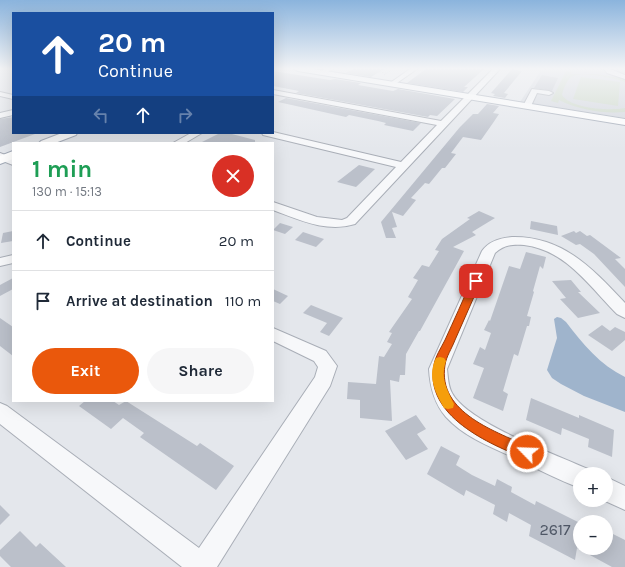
<!DOCTYPE html>
<meta charset="utf-8">
<style>
:root{--surface:#fff;--page:#f6f6f7;--text:#1f2937;--muted:#747a83;--line:#e0e1e3;--accent:#ea580c}
body{margin:0;font-family:Karla,sans-serif;background:var(--page);color:var(--text);height:100vh;display:flex;flex-direction:column;font-size:15px;white-space:nowrap}
*{box-sizing:border-box;margin:0}
p{font-size:13px;color:var(--muted)}
.icon{flex:none;width:22px;height:22px;fill:none;stroke:currentColor;stroke-width:2;stroke-linecap:round;stroke-linejoin:round}
.map{position:relative;flex:1;overflow:hidden}
.drawer{position:absolute;left:12px;top:142px;width:262px;height:260px;display:flex;flex-direction:column;background:var(--surface);border-radius:0px;box-shadow:0 4px 16px #0002}
.drawer>*{flex:none}
.guide{position:absolute;left:12px;top:12px;width:262px;height:122px;border-radius:0px;box-shadow:0 4px 16px #0002;background:#1a4fa0;color:#fff;overflow:hidden}
.fabs{position:absolute;left:573px;top:467px;display:grid;gap:8px}
.fabs a{display:grid;place-items:center;width:40px;height:40px;border-radius:50%;background:var(--surface);box-shadow:0 4px 16px #0002;font-size:20px}
.pin{position:absolute;display:grid;place-items:center;width:34px;height:34px;color:#fff;margin:-17px;border-radius:8px;box-shadow:0 2px 6px #0006}
.me{position:absolute;width:44px;margin:-22px;rotate:294deg;stroke-linejoin:round;filter:drop-shadow(0 0 3px #0008)}
.turn{display:flex;align-items:center;gap:14px;height:84px;padding:0 20px;font-size:18px}
.turn .icon{width:52px;height:52px;stroke-width:2.5}
.turn b{display:block;font-size:28px;line-height:34px}
.lanes{display:flex;align-items:center;height:38px;padding:0 20px;background:#0003;justify-content:center;gap:20px;direction:ltr}
.lanes .off{opacity:.35}
.round{display:grid;place-items:center;flex:none;width:42px;height:42px;border-radius:21px;background:var(--page)}
.summary{display:flex;align-items:center;justify-content:space-between;height:68px;padding:0 20px}
h1{font-size:24px;font-weight:700;line-height:30px;color:#1e9e55}
.primary-button{display:flex;gap:8px;margin-top:auto;padding:8px 20px}
.primary-button a{flex:1;height:46px;border-radius:24px;background:var(--accent);color:#fff;font-size:16px;font-weight:700;line-height:46px;text-align:center}
.primary-button a+a{background:var(--page);color:var(--text)}
ul{padding:0;list-style:none}
li{display:flex;align-items:center;gap:12px;height:60px;padding:0 20px;border-top:1px solid var(--line)}
li div{flex:1}
li b{display:block;font-size:15px}
li em{font-style:normal}
.map>svg:first-child{display:block}
.built{fill:#d2d6de}
.green{fill:#c9d6c5}
.water{fill:#9fb4cc}
.building{fill:#bbc0ca}
.lines{fill:none;stroke-linecap:round;stroke-linejoin:round}
.minor-casing{stroke:#a9aeb7;stroke-width:2}
.major-casing{stroke:#a3abb8;stroke-width:2}
.path{stroke:#c2c5cb;stroke-width:1;stroke-dasharray:1.5 1.5;stroke-linecap:butt}
.minor{fill:#f7f8fa;fill-rule:evenodd}
.major{fill:#fff;fill-rule:evenodd}
.route{fill:#ea580c;stroke:#983908}
.slow{fill:#f59e0b}
.labels{text-anchor:middle;dominant-baseline:central;stroke-width:4;stroke-linejoin:round;paint-order:stroke}
.near-number-label{font-size:16px;fill:#4f5766}
</style>
<div class="map">
<svg width="625" height="567" viewBox="0 0 625 567">
<rect width="100%" height="100%" fill="#e4e7ec"/>
<polygon class="built" points="542,69 625,69 625,118 520,102"/>
<g class="green">
<path d="M566,71L572,72L571,74H596L625,79V82C615,78 578,70 570,78C566,82 563,90 562,95C571,109 610,111 625,108V112C604,114 579,110 559,100L558,103L551,101Z"/>
<polygon points="581,77 620,82 618,106 573,99"/>
</g>
<path class="water" d="M557,317L561,318L566,322C583,344 600,365 625,377V412L584,396L561,384L552,378L547,370L557,338L554,319Z"/>
<g class="building">
<polygon points="353,69 384,69 371,77 346,73"/>
<polygon points="426,69 484,69 464,87 468,87 463,92 407,83"/>
<polygon points="512,69 522,71 504,93 508,94 505,98 493,96 495,94 491,93"/>
<polygon points="273,71 330,80 335,79 361,83 358,85 393,91 398,89 455,99 437,116 430,115 428,117 296,93 299,91 273,86"/>
<polygon points="542,75 558,78 552,91 534,88"/>
<polygon points="286,98 421,123 413,131 384,125 386,123 378,121 349,115 346,117 278,102"/>
<polygon points="487,104 499,106 493,113 499,114 493,123 481,140 463,137 451,153 456,154 445,168 442,168 429,184 425,183 411,198 416,200 403,216 392,212 397,227 392,228 396,238 386,238 381,222 460,127 473,114 478,114"/>
<polygon points="13,117 13,133 35,134 0,147 0,119"/>
<polygon points="220,133 228,133 255,140 255,143 200,143"/>
<polygon points="359,165 375,169 356,187 337,182"/>
<polygon points="479,211 495,218 472,232 476,235 453,247 464,251 420,331 419,331 406,354 405,375 400,375 399,382 390,380 392,421 360,418 360,400 347,399 348,382 376,384 379,356 384,357 392,344 387,342 392,333 389,332 412,299 408,297 418,280 413,278 422,265 429,267 439,251 435,250 442,239 470,219 467,218"/>
<polygon points="531,221 557,226 558,235 530,229"/>
<polygon points="280,223 293,227 285,234 273,230"/>
<polygon points="13,231 13,241 1,243 3,233"/>
<polygon points="574,231 576,233 580,231 587,236 590,235 621,258 615,259 625,269 625,287 594,254 580,244 576,245 561,236"/>
<polygon points="303,232 324,239 316,247 295,240"/>
<polygon points="526,252 546,257 543,269 540,266 533,291 534,292 527,316 531,317 529,326 527,326 518,356 514,354 503,391 508,394 503,411 473,398 484,368 473,364 480,347 485,350 491,333 484,330 489,320 490,321 509,266 520,269"/>
<polygon points="13,278 13,289 0,296 0,285"/>
<polygon points="571,280 581,292 578,292 600,313 578,318 560,299 566,298 552,281"/>
<polygon points="273,289 288,296 280,304 273,301"/>
<polygon points="311,305 343,318 329,336 320,332 327,323 303,313"/>
<polygon points="0,318 13,327 13,356 0,346"/>
<polygon points="602,325 610,331 615,327 625,332 625,340 612,351 588,335"/>
<polygon points="531,398 579,418 579,415 614,430 612,457 588,447 589,439 562,428 561,435 526,420"/>
<polygon points="85,401 113,401 119,405 126,401 197,446 200,443 234,466 216,490 140,437 144,433 123,418 111,429 79,406"/>
<polygon points="416,415 426,429 417,434 428,449 406,460 385,431"/>
<polygon points="441,446 460,456 456,465 472,475 495,486 497,479 512,487 511,492 535,505 536,501 580,523 577,548 606,548 606,536 612,539 613,534 625,540 625,567 612,567 577,548 575,560 529,536 531,525 509,513 507,522 493,514 495,505 466,490 464,496 427,474"/>
<polygon points="0,505 10,515 0,525"/>
<polygon points="20,531 36,547 40,543 66,567 11,567 0,556 0,550"/>
</g>
<g class="lines">
<defs>
<g id="minor">
<polygon points="325,69 333,69 324,74 320,74 320,72"/>
<polygon points="410,69 417,69 394,85 390,85 390,83"/>
<path d="M493,69H500L355,224C327,233 300,220 273,210V202L317,217L342,220L347,218L396,167L263,135L262,133L273,132L401,162L437,125L273,94V90L441,121Z"/>
<polygon points="604,69 610,69 625,75 625,79 607,73"/>
<polygon points="532,89 549,91 553,93 549,95 537,93 530,108 524,108 523,106"/>
<polygon points="0,92 13,95 13,99 0,96"/>
<polygon points="13,110 13,115 0,118 0,113"/>
<polygon points="191,133 202,133 185,143 173,143"/>
<polygon points="0,153 13,158 13,165 0,160"/>
<path d="M512,237C563,236 592,268 625,303V318L617,314C589,286 566,250 524,245C513,244 504,245 495,253L447,369C448,377 448,386 452,393C468,423 555,454 588,469L590,474H580V488C559,480 539,470 519,460C494,448 465,438 446,417C434,403 430,387 429,369L482,251C489,241 500,238 512,237Z"/>
<polygon points="13,255 13,263 0,266 0,258"/>
<polygon points="273,328 326,351 337,366 330,386 217,567 182,567 0,424 0,403 7,406 199,548 315,377 318,367 314,361 273,341"/>
<polygon points="606,477 625,486 625,510 603,500 606,500"/>
</g>
<g id="major">
<polygon points="294,69 313,69 625,119 625,125 298,71"/>
<polygon points="62,133 77,133 76,135 55,143 39,143 41,141"/>
<polygon points="13,151 13,159 0,164 0,156"/>
</g>
</defs>
<use href="#minor" class="minor-casing"/>
<use href="#major" class="major-casing"/>
<g class="path">
<polyline points="379,72 386,73"/>
<polyline points="586,73 587,69"/>
<polyline points="384,75 390,71"/>
</g>
<use href="#minor" class="minor"/>
<use href="#major" class="major"/>
</g>
<linearGradient id="sky" x2="0" y2="1"><stop stop-color="#8bb4dd"/><stop offset="0.46" stop-color="#f3f4f6"/><stop offset="1" stop-color="#f3f4f6" stop-opacity="0"/></linearGradient>
<rect width="625" height="149" fill="url(#sky)"/>
<path class="route" d="M476,278L481,281C472,301 464,320 455,340C452,348 446,357 445,365C437,413 497,432 532,448L534,452L532,457L527,459C489,444 424,416 434,365C435,357 441,348 445,340C454,320 463,301 471,281Z"/>
<path class="slow" d="M440,357L444,358L446,361C440,378 447,389 454,404L453,408L448,409L444,408C435,392 427,376 436,358Z"/>
<g class="labels">
<g class="near-number-label">
<text x="555" y="529">2617</text>
</g>
</g>
</svg>
<div class="fabs">
<a>+</a>
<a>−</a>
</div>
<div class="pin" style="left:476px;top:281px;background:#d93025"><svg class="icon" aria-label="arrive" viewBox="0 0 24 24"><path d="M6 21V4h12l-3 4 3 4H6"/></svg></div>
<svg class="me" style="left:527px;top:452px" viewBox="-20 -20 40 40"><circle r="17" fill="#ea580c" stroke="#fff" stroke-width="3"/><path d="M0-11L8 9 0 5-8 9z" fill="#fff"/></svg>
<div class="guide">
<div class="turn"><svg class="icon" aria-label="ahead" viewBox="0 0 24 24"><path d="M12 20V5M6 11l6-6 6 6"/></svg><div><b>20 m</b>Continue</div></div>
<div class="lanes"><svg class="icon off" aria-label="left" viewBox="0 0 24 24"><path d="M17 20v-9H6M10 6l-5 5 5 5"/></svg><svg class="icon" aria-label="ahead" viewBox="0 0 24 24"><path d="M12 20V5M6 11l6-6 6 6"/></svg><svg class="icon off" aria-label="right" viewBox="0 0 24 24"><path d="M7 20v-9h11M14 6l5 5-5 5"/></svg></div>
</div>
<section class="drawer">
<div class="summary"><div><h1>1 min</h1><p>130 m · 15:13</p></div><a class="round" style="background:#d93025;color:#fff"><svg class="icon" aria-label="close" viewBox="0 0 24 24"><path d="M6 6l12 12M18 6L6 18"/></svg></a></div>
<ul>
<li><svg class="icon" aria-label="ahead" viewBox="0 0 24 24"><path d="M12 20V5M6 11l6-6 6 6"/></svg><div><b>Continue</b></div><em>20 m</em></li>
<li><svg class="icon" aria-label="arrive" viewBox="0 0 24 24"><path d="M6 21V4h12l-3 4 3 4H6"/></svg><div><b>Arrive at destination</b></div><em>110 m</em></li>
</ul>
<div class="primary-button"><a>Exit</a><a>Share</a></div>
</section>
</div>
